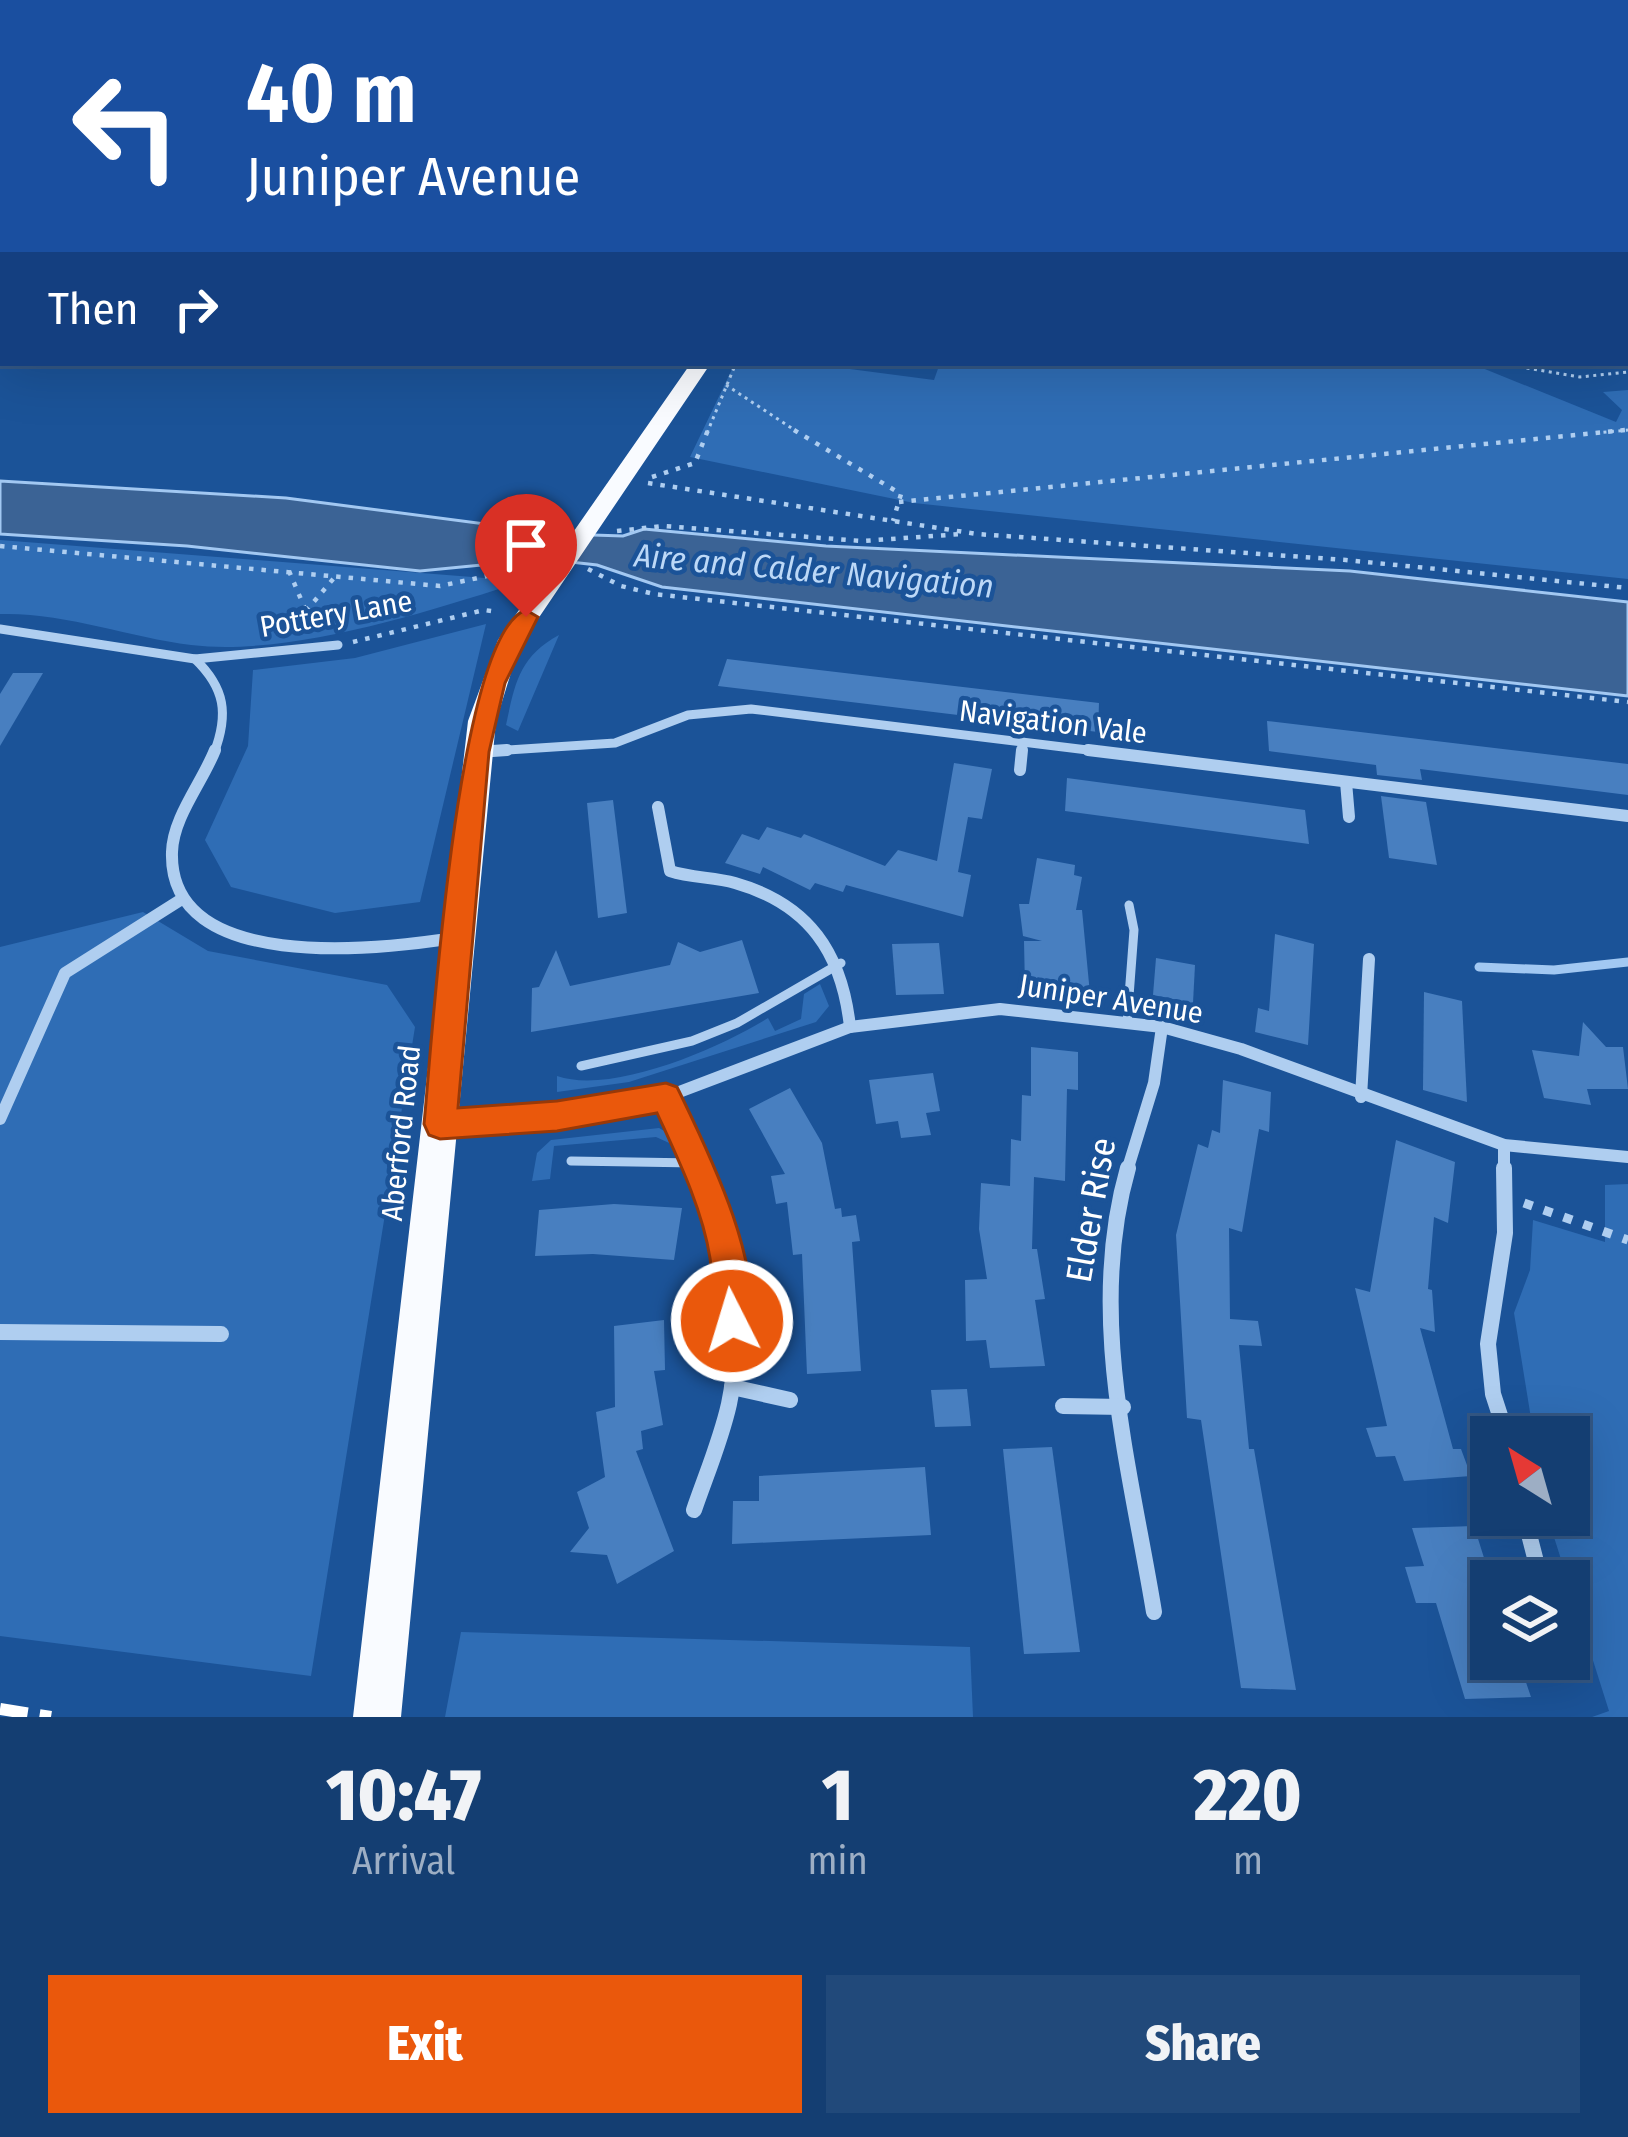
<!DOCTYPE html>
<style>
:root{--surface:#143e72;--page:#21497a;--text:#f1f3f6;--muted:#9daec4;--line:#335784;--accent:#ea580c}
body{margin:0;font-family:"Fira Sans Condensed",sans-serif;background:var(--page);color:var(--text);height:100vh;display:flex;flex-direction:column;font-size:45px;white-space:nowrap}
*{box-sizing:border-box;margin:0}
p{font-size:39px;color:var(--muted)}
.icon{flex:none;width:66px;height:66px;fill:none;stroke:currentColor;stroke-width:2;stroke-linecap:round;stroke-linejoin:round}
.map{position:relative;height:1717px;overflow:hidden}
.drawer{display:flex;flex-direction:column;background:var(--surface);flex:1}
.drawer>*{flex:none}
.top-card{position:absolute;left:0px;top:0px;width:1629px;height:366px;box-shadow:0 12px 48px #0002,0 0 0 3px var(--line);background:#1a4fa0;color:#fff;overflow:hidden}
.needle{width:78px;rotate:323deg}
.buttons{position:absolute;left:1470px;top:1416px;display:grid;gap:24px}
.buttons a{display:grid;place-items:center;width:120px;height:120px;border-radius:0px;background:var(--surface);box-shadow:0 12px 48px #0002,0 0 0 3px var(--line);font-size:60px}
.pin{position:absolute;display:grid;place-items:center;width:102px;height:102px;color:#fff;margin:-123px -51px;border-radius:50% 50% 50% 0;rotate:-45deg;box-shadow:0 0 12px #0007}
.pin .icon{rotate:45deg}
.me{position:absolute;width:132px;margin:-66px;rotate:355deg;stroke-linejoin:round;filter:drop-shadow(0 0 9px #0008)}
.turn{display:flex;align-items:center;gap:42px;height:252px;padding:0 48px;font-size:54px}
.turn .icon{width:156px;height:156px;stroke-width:2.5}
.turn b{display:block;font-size:84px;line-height:102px}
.then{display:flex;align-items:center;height:114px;padding:0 48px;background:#0003;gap:24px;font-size:45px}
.eta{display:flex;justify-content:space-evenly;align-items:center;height:204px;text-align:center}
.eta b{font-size:72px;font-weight:800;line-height:84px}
.primary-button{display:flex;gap:24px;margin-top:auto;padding:24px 48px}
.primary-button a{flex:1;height:138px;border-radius:0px;background:var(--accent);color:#fff;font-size:48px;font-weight:800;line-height:138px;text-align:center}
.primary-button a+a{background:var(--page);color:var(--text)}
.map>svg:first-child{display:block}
.green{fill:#2f6db5}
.water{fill:#3b6395;stroke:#a2c8f2;stroke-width:3}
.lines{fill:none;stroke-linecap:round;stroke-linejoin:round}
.stream{stroke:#a2c8f2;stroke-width:9}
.building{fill:#487fc0}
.path-far2{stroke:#afcef0;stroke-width:3;stroke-dasharray:3 4.5;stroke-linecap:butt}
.path-far1{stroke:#afcef0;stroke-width:4.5;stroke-dasharray:4.5 8;stroke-linecap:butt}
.path{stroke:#afcef0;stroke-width:9;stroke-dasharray:9 12;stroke-linecap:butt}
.service{stroke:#afcef0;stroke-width:9}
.minor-far2{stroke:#afcef0;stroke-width:9}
.minor-far1{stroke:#afcef0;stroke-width:12}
.minor{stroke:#afcef0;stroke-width:16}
.tertiary{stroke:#afcef0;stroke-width:21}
.primary{fill:#f9fbff;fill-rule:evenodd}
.rail{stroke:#fff;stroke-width:12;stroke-dasharray:28 12;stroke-linecap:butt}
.route{fill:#ea580c;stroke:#983908;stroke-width:3}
.labels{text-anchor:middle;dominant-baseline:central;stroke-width:9;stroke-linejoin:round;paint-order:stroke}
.street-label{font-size:30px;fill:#fff;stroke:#1b5398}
.water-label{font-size:33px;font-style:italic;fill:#bcd8f7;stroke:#1b5398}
.near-street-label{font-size:36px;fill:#fff;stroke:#1b5398}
</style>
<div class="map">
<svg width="1628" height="1717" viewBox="0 0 1628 1717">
<rect width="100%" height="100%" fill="#1b5398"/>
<g class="green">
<polygon points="908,0 1614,0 1616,3 906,3"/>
<polygon points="735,363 804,363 934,380 940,363 1470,363 1616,422 1622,410 1603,392 1628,390 1628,579 914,503 690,457"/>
<path d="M0,540L524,581C429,611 290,657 191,645C129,637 63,612 0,614Z"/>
<polygon points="486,624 420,902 335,913 231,887 205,840 248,746 253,670 355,658"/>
<path d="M559,635L518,731L506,725C515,683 519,657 559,635Z"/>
<polygon points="143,912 208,951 387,985 415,1027 311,1676 0,1636 0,947"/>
<path d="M820,984L829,1006L816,1022L629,1082L557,1092V1076C612,1095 720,1048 768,1018L775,1031L801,1019L804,994Z"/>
<polygon points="659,1128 672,1135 678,1147 656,1137 554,1146 550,1179 532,1181 537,1153 551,1140"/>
<polygon points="1628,1184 1628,1717 1592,1717 1609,1711 1547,1515 1569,1515 1569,1437 1534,1437 1514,1313 1530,1270 1533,1220 1605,1242 1605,1185"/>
<polygon points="461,1632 970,1647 973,1717 445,1717"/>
</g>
<polygon class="water" points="0,481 286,498 562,534 623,536 644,529 826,546 1350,571 1628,602 1628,696 662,587 597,565 544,559 420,571 187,546 0,534"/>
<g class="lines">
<polyline class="stream" points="1479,967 1554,970 1628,962"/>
</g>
<g class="building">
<polygon points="727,659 1099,703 1098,732 718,686"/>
<polygon points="13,673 43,673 0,746 0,694"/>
<polygon points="1267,721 1628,764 1628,795 1420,769 1422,780 1377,775 1376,765 1269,751"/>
<polygon points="954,763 992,769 982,819 968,817 958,872 971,875 963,917 846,885 843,892 815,883 810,890 763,867 760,874 725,863 742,834 759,840 767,827 801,838 804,834 885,866 898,850 937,861"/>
<polygon points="1067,778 1305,810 1309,844 1065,811"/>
<polygon points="1381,796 1426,802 1437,865 1389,858"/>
<polygon points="613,800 627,913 598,918 587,803"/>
<polygon points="1037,858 1075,865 1074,875 1082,877 1076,910 1082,910 1090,994 1025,989 1024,941 1042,941 1023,936 1019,904 1029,904"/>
<polygon points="1275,934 1314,944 1308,1045 1255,1032 1258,1008 1269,1011"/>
<polygon points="742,940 759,993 531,1032 532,988 539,987 556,950 570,986 670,965 678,942 700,952"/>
<polygon points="939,943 944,994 896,995 892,944"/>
<polygon points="1156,958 1195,965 1193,1003 1153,995"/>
<polygon points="1424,992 1462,1001 1467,1102 1423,1090"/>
<polygon points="1583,1022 1606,1047 1623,1047 1628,1089 1587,1089 1591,1105 1544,1098 1532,1050 1579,1056"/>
<polygon points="1031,1047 1078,1052 1078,1090 1067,1089 1065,1181 1034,1177 1032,1249 1037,1249 1045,1299 1035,1300 1045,1366 990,1368 986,1340 966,1341 965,1280 987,1279 979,1229 981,1183 1010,1186 1011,1139 1021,1141 1022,1095 1031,1096"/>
<polygon points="933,1073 940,1111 926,1113 931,1135 901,1138 898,1121 876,1124 869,1080"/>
<polygon points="1223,1080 1271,1092 1269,1132 1259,1129 1242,1232 1229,1228 1230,1319 1258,1321 1262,1346 1239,1345 1249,1449 1254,1449 1296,1690 1241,1688 1201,1420 1187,1418 1176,1235 1198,1144 1208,1148 1212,1130 1220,1133"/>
<polygon points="790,1088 822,1143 835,1209 841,1208 842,1217 856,1215 860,1241 852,1242 861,1371 807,1374 802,1254 793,1255 787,1202 776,1204 771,1176 785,1174 749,1109"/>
<polygon points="1396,1140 1455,1162 1448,1223 1434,1217 1428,1289 1432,1290 1435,1332 1420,1328 1453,1449 1461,1449 1471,1476 1404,1481 1395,1456 1376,1457 1366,1428 1387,1426 1355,1288 1370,1292"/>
<polygon points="614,1204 682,1208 674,1260 593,1254 535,1256 539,1210"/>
<polygon points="664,1320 665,1370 654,1371 663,1425 641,1431 643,1449 636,1451 674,1551 617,1584 607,1555 570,1552 589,1528 577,1492 605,1477 596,1412 615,1407 614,1326"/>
<polygon points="967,1389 971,1426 935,1427 931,1390"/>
<polygon points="1052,1447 1080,1652 1024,1654 1003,1449"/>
<polygon points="925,1467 931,1535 732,1544 733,1501 759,1501 759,1476"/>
<polygon points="1474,1526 1491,1580 1491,1659 1518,1659 1531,1697 1465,1699 1436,1603 1416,1603 1405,1567 1424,1566 1412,1528"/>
</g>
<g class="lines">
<g class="path-far2">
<polyline points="1497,363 1580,377 1628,372"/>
<polyline points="726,385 799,433"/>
<polyline points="707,433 736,363"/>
<polyline points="1596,433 1628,430"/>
</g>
<g class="path-far1">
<polyline points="794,430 901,494 893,521"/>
<polyline points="652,477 695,463 708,430"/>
<polyline points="648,483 977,534 1346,560 1628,588"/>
<polyline points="899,502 1626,430"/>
<polyline points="617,531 663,526 862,541 962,534"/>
<polyline points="0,546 440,586 530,567"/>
<polyline points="588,569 621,586 654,594 1628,702"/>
<polyline points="289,571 306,611 306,629"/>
<polyline points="306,611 334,578"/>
<polyline points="353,642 484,610 498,612"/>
</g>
<polyline class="path" points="1524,1203 1628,1240"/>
<g class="service">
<polyline points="1127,1023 1134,930 1129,905"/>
<polyline points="581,1066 692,1041 737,1023 841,963"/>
<polyline points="571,1161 696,1163"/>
</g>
<g class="minor-far2">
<polyline points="0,629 195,659 338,645"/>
<path d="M195,659C225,688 229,714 214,753"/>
<polyline points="478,752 615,743 688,715 751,709 1112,753"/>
<polyline points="1022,753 1023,742"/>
</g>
<g class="minor-far1">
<path d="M215,750C202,783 173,817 172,852C168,974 376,950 454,938"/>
<polyline points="1088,750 1628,816"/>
<polyline points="478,752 507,750"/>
<polyline points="1020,770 1022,750"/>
<polyline points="1346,782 1349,817"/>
<path d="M658,807L670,871C691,878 714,877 735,883C809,904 842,953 850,1027"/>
<polyline points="666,1097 697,1171"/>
<polyline points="1361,1097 1369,959"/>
<polyline points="0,1119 65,973 182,899"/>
<polyline points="441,1124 557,1116 666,1097 850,1027 1000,1009 1162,1027 1241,1049 1504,1145 1628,1157"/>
<polyline points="1504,1145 1504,1171"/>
<polyline points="1127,1171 1154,1083 1162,1027"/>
</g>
<g class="minor">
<path d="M1128,1168C1086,1314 1130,1466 1154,1612"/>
<polyline points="1504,1168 1505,1233 1488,1344 1493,1394 1507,1437"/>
<polyline points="0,1332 221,1334"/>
<polyline points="732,1387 790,1400"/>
<polyline points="1063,1406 1123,1407"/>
<path d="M694,1510C706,1475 721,1440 729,1404C746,1325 723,1243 696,1168"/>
<polyline points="1524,1515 1541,1581"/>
</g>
<polyline class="tertiary" points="628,0 638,3"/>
<polygon class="primary" points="691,363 711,363 519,647 496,721 401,1717 353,1717 468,721 498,640"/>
<polyline class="rail" points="0,1709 51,1717"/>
</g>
<path class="route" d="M526,610L538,617L505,683L489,752L458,1108L557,1101L666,1083L677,1087C704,1143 770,1273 745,1333L732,1339L719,1333C709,1309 714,1283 710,1258C702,1208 678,1159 657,1113L557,1131L440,1139L429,1135L424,1124C432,1045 456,634 526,610Z"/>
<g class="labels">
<g class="street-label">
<text transform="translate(336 614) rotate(-10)">Pottery Lane</text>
<text transform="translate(1053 722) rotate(7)">Navigation Vale</text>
<text transform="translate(1111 999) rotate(9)">Juniper Avenue</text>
<text transform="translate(401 1133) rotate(-84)">Aberford Road</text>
</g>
<g class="water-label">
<text transform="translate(814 571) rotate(5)">Aire and Calder Navigation</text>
</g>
<g class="near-street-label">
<text transform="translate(1091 1210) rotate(-80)">Elder Rise</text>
</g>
</g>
</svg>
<div class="buttons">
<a><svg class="needle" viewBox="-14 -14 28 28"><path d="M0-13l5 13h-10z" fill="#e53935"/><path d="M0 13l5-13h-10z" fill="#9daec4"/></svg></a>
<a><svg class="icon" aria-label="layers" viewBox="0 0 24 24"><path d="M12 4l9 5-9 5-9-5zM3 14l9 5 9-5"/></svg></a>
</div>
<div class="pin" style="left:526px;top:617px;background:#d93025"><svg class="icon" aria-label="arrive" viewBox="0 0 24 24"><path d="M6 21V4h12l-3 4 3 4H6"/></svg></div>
<svg class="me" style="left:732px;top:1321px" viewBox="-20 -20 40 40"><circle r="17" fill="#ea580c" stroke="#fff" stroke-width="3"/><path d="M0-11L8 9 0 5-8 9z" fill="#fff"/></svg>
<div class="top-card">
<div class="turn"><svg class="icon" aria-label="left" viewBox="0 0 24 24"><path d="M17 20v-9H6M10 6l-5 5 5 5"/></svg><div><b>40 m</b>Juniper Avenue</div></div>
<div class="then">Then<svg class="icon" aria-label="right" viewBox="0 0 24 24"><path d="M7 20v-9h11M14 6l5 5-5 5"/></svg></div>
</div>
</div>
<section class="drawer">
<div class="eta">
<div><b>10:47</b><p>Arrival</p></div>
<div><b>1</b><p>min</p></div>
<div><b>220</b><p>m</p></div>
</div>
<div class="primary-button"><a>Exit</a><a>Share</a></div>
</section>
